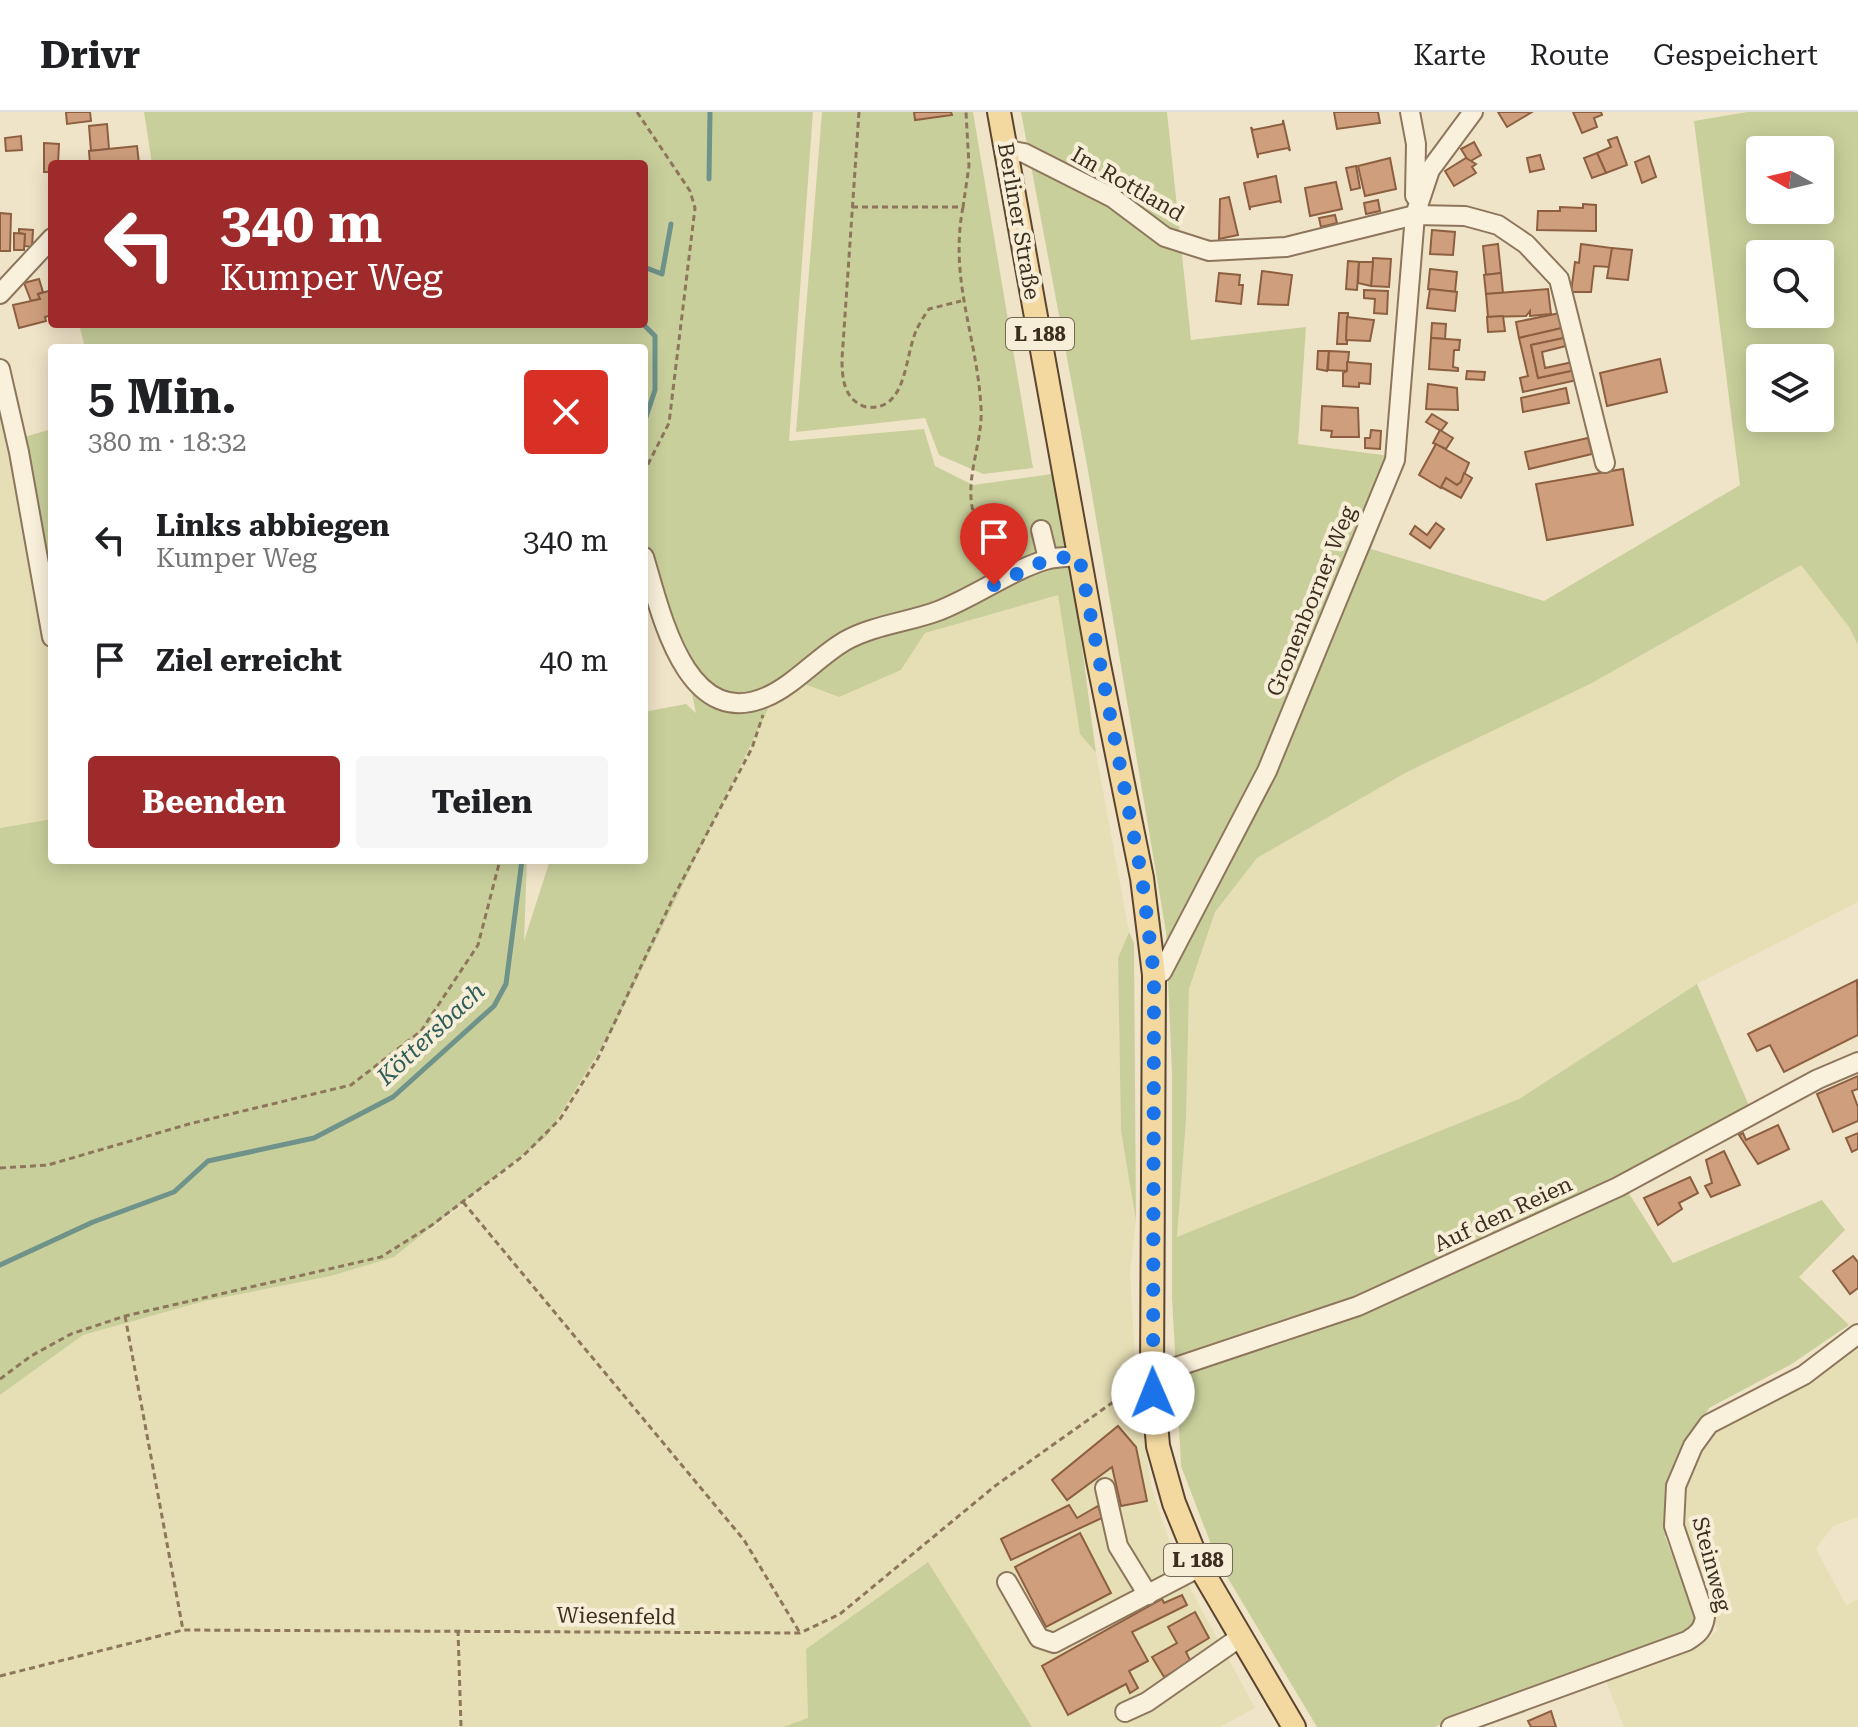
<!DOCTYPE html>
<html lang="de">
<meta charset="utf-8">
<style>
:root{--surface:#fff;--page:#f6f6f6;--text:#202124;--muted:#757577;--line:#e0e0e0;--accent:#9e2a2b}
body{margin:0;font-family:"Roboto Serif",serif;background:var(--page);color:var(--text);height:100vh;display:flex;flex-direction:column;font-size:30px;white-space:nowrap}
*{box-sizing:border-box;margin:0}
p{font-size:26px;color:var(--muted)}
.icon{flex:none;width:44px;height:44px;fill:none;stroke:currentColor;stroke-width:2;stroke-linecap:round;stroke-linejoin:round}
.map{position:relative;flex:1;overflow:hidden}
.side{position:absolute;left:48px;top:232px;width:600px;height:520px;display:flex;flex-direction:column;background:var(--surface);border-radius:8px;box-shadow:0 4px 20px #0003}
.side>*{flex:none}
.top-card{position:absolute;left:48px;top:48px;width:600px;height:168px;border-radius:8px;box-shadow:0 4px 20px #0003;background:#9e2a2b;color:#fff;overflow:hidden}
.needle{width:52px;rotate:278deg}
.buttons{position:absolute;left:1746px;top:24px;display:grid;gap:16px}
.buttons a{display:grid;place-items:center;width:88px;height:88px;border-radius:8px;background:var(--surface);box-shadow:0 4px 20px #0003;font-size:40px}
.pin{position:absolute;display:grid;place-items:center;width:68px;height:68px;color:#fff;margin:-82px -34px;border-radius:50% 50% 50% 0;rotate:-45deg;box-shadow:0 0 8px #0007}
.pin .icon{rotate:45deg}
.me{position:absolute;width:88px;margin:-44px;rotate:359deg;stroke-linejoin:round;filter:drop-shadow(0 0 6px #0008)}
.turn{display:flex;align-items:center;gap:28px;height:168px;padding:0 40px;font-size:36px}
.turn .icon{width:104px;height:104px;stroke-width:2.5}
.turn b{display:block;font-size:56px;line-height:68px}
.round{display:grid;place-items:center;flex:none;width:84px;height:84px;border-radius:8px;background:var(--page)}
.headline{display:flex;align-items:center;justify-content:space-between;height:136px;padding:0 40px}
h1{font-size:48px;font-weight:700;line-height:60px}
.primary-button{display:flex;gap:16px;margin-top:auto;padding:16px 40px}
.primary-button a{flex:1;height:92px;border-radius:8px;background:var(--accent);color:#fff;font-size:32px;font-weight:700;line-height:92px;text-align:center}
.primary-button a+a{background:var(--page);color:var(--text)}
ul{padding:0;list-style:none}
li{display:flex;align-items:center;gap:24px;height:120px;padding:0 40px}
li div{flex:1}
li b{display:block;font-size:30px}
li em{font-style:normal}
header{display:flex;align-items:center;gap:48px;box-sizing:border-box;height:112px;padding:0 40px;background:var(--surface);border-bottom:2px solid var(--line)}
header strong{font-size:38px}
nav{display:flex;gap:44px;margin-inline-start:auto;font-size:28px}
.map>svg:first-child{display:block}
.farmland{fill:#e6deb5}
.green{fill:#c9cf9b;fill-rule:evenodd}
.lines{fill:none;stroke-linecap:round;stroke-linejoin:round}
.stream{stroke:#6f938a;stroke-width:5}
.building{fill:#cf9f7d;stroke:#8d5f41;stroke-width:2}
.minor-casing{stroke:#8d765c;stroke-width:22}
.major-casing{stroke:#5b4430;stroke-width:26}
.path{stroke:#8d765c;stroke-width:3;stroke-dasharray:6 4;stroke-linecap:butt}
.minor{stroke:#faf1dc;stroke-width:18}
.major{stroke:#f3d9a0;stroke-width:22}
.route{stroke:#1a73e8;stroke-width:14;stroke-dasharray:0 25.2}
.labels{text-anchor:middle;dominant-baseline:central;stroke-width:8;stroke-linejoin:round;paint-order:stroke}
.shield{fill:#f7eed8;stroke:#756857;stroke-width:2}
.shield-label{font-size:20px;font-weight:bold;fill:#3d2e20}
.street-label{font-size:22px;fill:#3d2e20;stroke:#f7eed8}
.water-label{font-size:24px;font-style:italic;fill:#2f5d5a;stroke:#f7eed8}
</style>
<header>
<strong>Drivr</strong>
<nav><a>Karte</a><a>Route</a><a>Gespeichert</a></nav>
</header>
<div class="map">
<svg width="1858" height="1615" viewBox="0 0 1858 1615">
<rect width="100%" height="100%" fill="#f0e4c8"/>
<g class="farmland">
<polygon points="0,269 52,547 52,707 0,716"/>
<polygon points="1801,453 1849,515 1858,533 1858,790 1697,872 1519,987 1177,1126 1186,1009 1189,877 1215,800 1257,746 1407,660 1592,571"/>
<polygon points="1058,482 1080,622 1096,641 1129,820 1118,846 1121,1019 1136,1109 1130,1160 1137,1284 1152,1378 1177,1452 1255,1596 1220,1615 1032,1615 928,1450 806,1537 808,1607 783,1615 0,1615 0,1283 83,1223 205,1189 331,1164 394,1145 462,1094 547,1024 614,915 784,564 901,558 925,521"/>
<polygon points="1858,1229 1858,1405 1833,1414 1816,1437 1846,1493 1858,1487 1858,1615 1624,1615 1604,1564 1701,1533 1718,1518 1680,1424 1684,1373 1711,1317"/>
</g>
<g class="green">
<polygon points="144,0 813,0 789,329 924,317 935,354 973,373 1059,361 1096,641 1080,622 1058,483 925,521 901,558 839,585 784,564 614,915 547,1024 394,1145 331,1164 205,1189 83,1223 0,1283 0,716 52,707 52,748 527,748 524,829 550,748 644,748 644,600 686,592 696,601 682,535 644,426 644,236 85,236 79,212 644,212 644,52 152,52"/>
<polygon points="822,0 973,0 1033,356 983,362 939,343 925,306 796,320"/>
<path d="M1021,0H1167L1191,228L1306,215L1298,332L1406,346L1371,437L1544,489L1740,373L1694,9L1747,0H1858V533L1849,515L1801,453L1592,571L1407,660L1257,746L1215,800L1189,877L1186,1009L1177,1125L1519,987L1697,872L1750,996L1621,1069L1673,1151L1822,1088L1845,1118L1799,1165L1849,1213L1790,1253L1709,1296L1669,1368L1665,1425L1697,1507L1690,1521L1434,1615H1317L1217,1448L1181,1354L1172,1185V962L1166,820L1087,353ZM1760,38H1820V98H1760ZM1760,142H1820V202H1760ZM1760,246H1820V306H1760Z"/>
<polygon points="52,317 52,547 10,329"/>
<polygon points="1129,820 1134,831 1136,1109 1121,1019 1118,846"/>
<polygon points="928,1450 1032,1615 783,1615 808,1606 806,1537"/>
</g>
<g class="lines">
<g class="stream">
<polyline points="709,67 710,0"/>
<polyline points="644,155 662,162 671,112"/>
<polyline points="644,180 644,198"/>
<polyline points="643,212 655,224 655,278 644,311"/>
<polyline points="0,1153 93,1110 174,1080 208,1049 314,1026 393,985 494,894 506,872 522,748"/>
</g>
</g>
<g class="building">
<polygon points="66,0 90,0 91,9 67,12"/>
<polygon points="914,0 951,0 952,3 915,8"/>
<polygon points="1334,0 1378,0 1380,11 1337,17"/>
<polygon points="1498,0 1532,0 1507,15"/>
<polygon points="1573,0 1601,0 1602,3 1594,6 1597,15 1582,21"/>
<polygon points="1283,8 1290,39 1288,36 1258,42 1258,46 1251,15 1253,18 1283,12"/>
<polygon points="107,12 109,37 91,39 89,14"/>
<polygon points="21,24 22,38 6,39 5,26"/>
<polygon points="1617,25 1627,53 1606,61 1597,41 1611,35 1608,28"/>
<polygon points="1474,30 1481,43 1469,50 1461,37"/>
<polygon points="44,31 59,32 58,52 52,52 52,60 44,60"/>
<polygon points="137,34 139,52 90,52 89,39"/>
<polygon points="1597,41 1606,61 1592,66 1584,46"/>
<polygon points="1540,43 1544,57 1530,60 1527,46"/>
<polygon points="1649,44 1656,65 1642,71 1635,50"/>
<polygon points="1390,46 1396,77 1365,84 1358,54"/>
<polygon points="1466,46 1476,52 1472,55 1476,61 1454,74 1445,59"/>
<polygon points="1356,54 1360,76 1351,78 1346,56"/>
<polygon points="1276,64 1281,91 1280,89 1250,95 1250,98 1244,71"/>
<polygon points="1336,70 1342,97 1310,104 1305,76"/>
<polygon points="1229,85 1238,123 1219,127 1220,87"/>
<polygon points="1378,88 1380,99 1366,102 1364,91"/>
<polygon points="1583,92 1596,93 1596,119 1537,118 1538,99 1560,99 1560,95 1583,96"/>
<polygon points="0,101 11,102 10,139 0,139"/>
<polygon points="1335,103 1337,111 1321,115 1319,106"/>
<polygon points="19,117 33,118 32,135 24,134 25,122 19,121"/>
<polygon points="1432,118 1455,120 1453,143 1430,142"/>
<polygon points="14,121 25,122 24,138 14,138"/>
<polygon points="1498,132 1501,161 1486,163 1483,134"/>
<polygon points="1581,132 1612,136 1610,155 1594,154 1591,180 1571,180 1575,150 1579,151"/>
<polygon points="1612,136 1632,138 1628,168 1607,166"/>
<polygon points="1373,146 1391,147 1389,175 1371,174"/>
<polygon points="1348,149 1359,150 1357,178 1346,177"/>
<polygon points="1359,150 1373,150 1371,174 1358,171"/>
<polygon points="1430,157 1457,160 1455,180 1428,177"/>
<polygon points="1262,159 1292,163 1288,193 1258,192"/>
<polygon points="1219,161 1240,163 1239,173 1243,173 1241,192 1216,189"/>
<polygon points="1501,161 1503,181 1486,182 1484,163"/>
<polygon points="39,167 43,180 38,182 40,187 31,189 24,171"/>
<polygon points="1430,177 1457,180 1455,199 1427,196"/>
<polygon points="1548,177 1551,202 1530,204 1530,199 1526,204 1488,205 1486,182"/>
<polygon points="52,178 52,203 45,205 46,209 19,216 13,193 40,187 38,182"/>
<polygon points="1364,178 1388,179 1387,202 1374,201 1375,187 1364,186"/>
<polygon points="1339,201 1348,201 1347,232 1337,232"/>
<polygon points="1560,201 1562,216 1519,226 1516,210"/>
<polygon points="1503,204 1505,219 1488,220 1487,205"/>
<polygon points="1347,205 1374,208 1370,229 1346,228"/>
<polygon points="1432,211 1446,212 1445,227 1431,226"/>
<polygon points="1562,216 1564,226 1531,233 1538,266 1575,258 1577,268 1523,280 1520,266 1528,264 1519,226"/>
<polygon points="1431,226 1460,228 1459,238 1454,238 1453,255 1458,256 1458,259 1429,257"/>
<polygon points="1564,226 1566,234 1542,240 1545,256 1573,250 1575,258 1538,266 1531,233"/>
<polygon points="1318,239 1329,239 1327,259 1317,257"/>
<polygon points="1329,239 1349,240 1347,259 1328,258"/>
<polygon points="1660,247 1667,280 1607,294 1600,261"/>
<polygon points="1347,250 1371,252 1370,272 1359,271 1359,275 1343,274 1343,261 1347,259"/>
<polygon points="1467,259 1485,260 1484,268 1466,267"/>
<polygon points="1428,272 1457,276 1458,298 1426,297"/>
<polygon points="1566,276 1569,291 1523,300 1521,286"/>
<polygon points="1322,294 1358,296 1359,325 1331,325 1332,319 1321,318"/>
<polygon points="1432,302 1447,311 1441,319 1426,310"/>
<polygon points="1371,318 1381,319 1380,337 1365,336 1365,326 1370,326"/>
<polygon points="1440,318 1453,326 1446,337 1433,331"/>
<polygon points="1588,326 1592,342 1529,357 1525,340"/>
<polygon points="1436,332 1469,351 1461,370 1457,373 1446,366 1441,376 1419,363"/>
<polygon points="1623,357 1633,413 1547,428 1536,372"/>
<polygon points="1464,361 1472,366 1461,386 1441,375 1446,366 1457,373 1461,370"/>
<polygon points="1436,411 1444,417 1430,436 1410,422 1415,414 1427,423"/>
<polygon points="1857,868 1858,923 1784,960 1770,933 1757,939 1748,922"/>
<polygon points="1858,964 1858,977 1852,979 1858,995 1858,1009 1833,1020 1817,982"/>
<polygon points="1778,1013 1789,1037 1758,1052 1739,1023 1743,1021 1746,1028"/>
<polygon points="1858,1021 1858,1037 1852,1040 1846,1026"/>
<polygon points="1724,1039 1740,1073 1711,1085 1705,1074 1712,1071 1706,1048"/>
<polygon points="1690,1065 1698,1081 1679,1091 1682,1097 1658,1113 1644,1086"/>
<polygon points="1853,1144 1858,1150 1858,1176 1850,1182 1833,1159"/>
<polygon points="1118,1314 1136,1335 1147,1389 1121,1394 1112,1355 1067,1388 1052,1368"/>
<polygon points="1069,1393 1077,1406 1098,1394 1102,1406 1011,1448 1001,1427"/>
<polygon points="1080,1421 1111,1481 1046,1515 1015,1455"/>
<polygon points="1182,1483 1187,1493 1132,1520 1148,1549 1129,1559 1138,1576 1130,1581 1126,1572 1068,1603 1042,1554 1162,1487 1164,1491"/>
<polygon points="1195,1500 1209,1526 1186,1540 1191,1550 1164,1565 1152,1545 1177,1531 1168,1515"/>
<polygon points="1551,1599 1556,1615 1531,1615 1528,1609"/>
</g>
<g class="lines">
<defs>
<g id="minor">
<polyline points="1410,0 1416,32 1415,84"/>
<polyline points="1007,38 1024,41 1113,86 1165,125 1209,139 1286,135 1415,103 1465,104 1498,113 1526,132 1559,167 1605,351"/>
<polyline points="0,182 52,126"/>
<polyline points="0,257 19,340 52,525"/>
<polyline points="1041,418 1048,447"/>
<path d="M644,445C660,497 685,620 766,585C793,574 819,544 845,529C873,513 909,510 938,499C975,485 1012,457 1049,447C1058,445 1069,445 1079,444"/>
<polyline points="1154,863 1162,860 1267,659 1395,348 1415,103 1430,58 1473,0"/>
<polyline points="1152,1263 1358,1194 1618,1075 1818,967 1858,950"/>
<polyline points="1105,1376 1118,1434 1148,1483"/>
<polyline points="1007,1470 1039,1526 1054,1531 1200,1455"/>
<polyline points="1125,1600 1147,1590 1239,1526"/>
<path d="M1451,1615L1687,1529C1698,1522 1703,1518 1705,1505L1674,1414L1676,1374L1693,1334L1709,1312L1804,1263L1858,1222"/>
</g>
<polyline id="major" points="999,0 1098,548 1142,766 1154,863 1152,1263 1158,1334 1174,1391 1200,1455 1294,1615"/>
</defs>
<use href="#minor" class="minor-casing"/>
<use href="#major" class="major-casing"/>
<g class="path">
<polyline points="637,0 690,79 695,96 669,311 644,360"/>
<path d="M859,0L842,247C842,267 844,288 866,295C907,300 904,247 916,219C919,212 924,204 929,197L961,189"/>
<polyline points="852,95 963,95 969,54 966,0"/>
<path d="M963,95C949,168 977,224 981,295C983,325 969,356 971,386C972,409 988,434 1006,448"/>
<polyline points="0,1056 48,1053 189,1012 351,973 421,919 478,833 500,748"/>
<polyline points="463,1090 744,1428 800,1521"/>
<polyline points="125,1204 183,1518"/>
<polyline points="0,1267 31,1244 71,1222 125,1204 381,1145 432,1113 523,1044 560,1007 598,946 673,786 752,636 763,603"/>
<polyline points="458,1518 461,1615"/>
<polyline points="0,1564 183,1518 800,1521 840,1502 995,1374 1133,1276"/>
</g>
<use href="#minor" class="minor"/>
<use href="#major" class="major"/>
</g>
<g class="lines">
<polyline class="route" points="994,473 1048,447 1079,444 1142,766 1154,863 1153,1281"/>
</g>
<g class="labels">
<g class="shield">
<rect x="1006" y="206" width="68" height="32" rx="6"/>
<rect x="1164" y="1432" width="68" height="32" rx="6"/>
</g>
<g class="shield-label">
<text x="1040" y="222">L 188</text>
<text x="1198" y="1448">L 188</text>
</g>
<g class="street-label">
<text transform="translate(1128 72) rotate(30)">Im Rottland</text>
<text transform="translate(1019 109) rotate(80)">Berliner Straße</text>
<text transform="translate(1311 489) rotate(-68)">Gronenborner Weg</text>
<text transform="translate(1503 1102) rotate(-25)">Auf den Reien</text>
<text transform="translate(1712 1452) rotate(75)">Steinweg</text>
<text transform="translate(616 1504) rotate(1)">Wiesenfeld</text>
</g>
<g class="water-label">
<text transform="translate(431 922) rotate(-43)">Köttersbach</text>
</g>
</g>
</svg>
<div class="buttons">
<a><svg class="needle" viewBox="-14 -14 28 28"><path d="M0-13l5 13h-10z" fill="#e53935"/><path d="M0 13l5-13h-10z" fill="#757577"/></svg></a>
<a><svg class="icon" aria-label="search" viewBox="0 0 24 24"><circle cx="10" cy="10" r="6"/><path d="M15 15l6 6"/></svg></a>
<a><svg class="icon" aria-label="layers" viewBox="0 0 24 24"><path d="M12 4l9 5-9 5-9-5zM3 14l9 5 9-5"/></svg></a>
</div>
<div class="pin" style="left:994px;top:473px;background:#d93025"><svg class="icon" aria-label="arrive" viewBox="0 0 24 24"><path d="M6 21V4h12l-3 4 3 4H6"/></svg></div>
<svg class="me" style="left:1153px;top:1281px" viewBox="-20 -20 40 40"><circle r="19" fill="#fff"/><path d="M0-13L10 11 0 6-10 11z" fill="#1a73e8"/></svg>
<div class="top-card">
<div class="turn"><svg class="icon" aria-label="left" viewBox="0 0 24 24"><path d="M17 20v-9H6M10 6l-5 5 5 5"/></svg><div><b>340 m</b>Kumper Weg</div></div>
</div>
<section class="side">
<div class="headline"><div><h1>5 Min.</h1><p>380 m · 18:32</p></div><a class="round" style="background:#d93025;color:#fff"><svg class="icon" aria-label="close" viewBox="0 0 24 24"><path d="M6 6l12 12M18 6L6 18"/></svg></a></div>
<ul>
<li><svg class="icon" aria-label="left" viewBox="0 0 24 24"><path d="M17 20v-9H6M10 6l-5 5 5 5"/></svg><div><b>Links abbiegen</b><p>Kumper Weg</p></div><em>340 m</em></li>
<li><svg class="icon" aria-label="arrive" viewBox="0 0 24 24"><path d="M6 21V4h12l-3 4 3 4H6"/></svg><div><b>Ziel erreicht</b></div><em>40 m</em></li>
</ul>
<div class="primary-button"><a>Beenden</a><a>Teilen</a></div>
</section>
</div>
